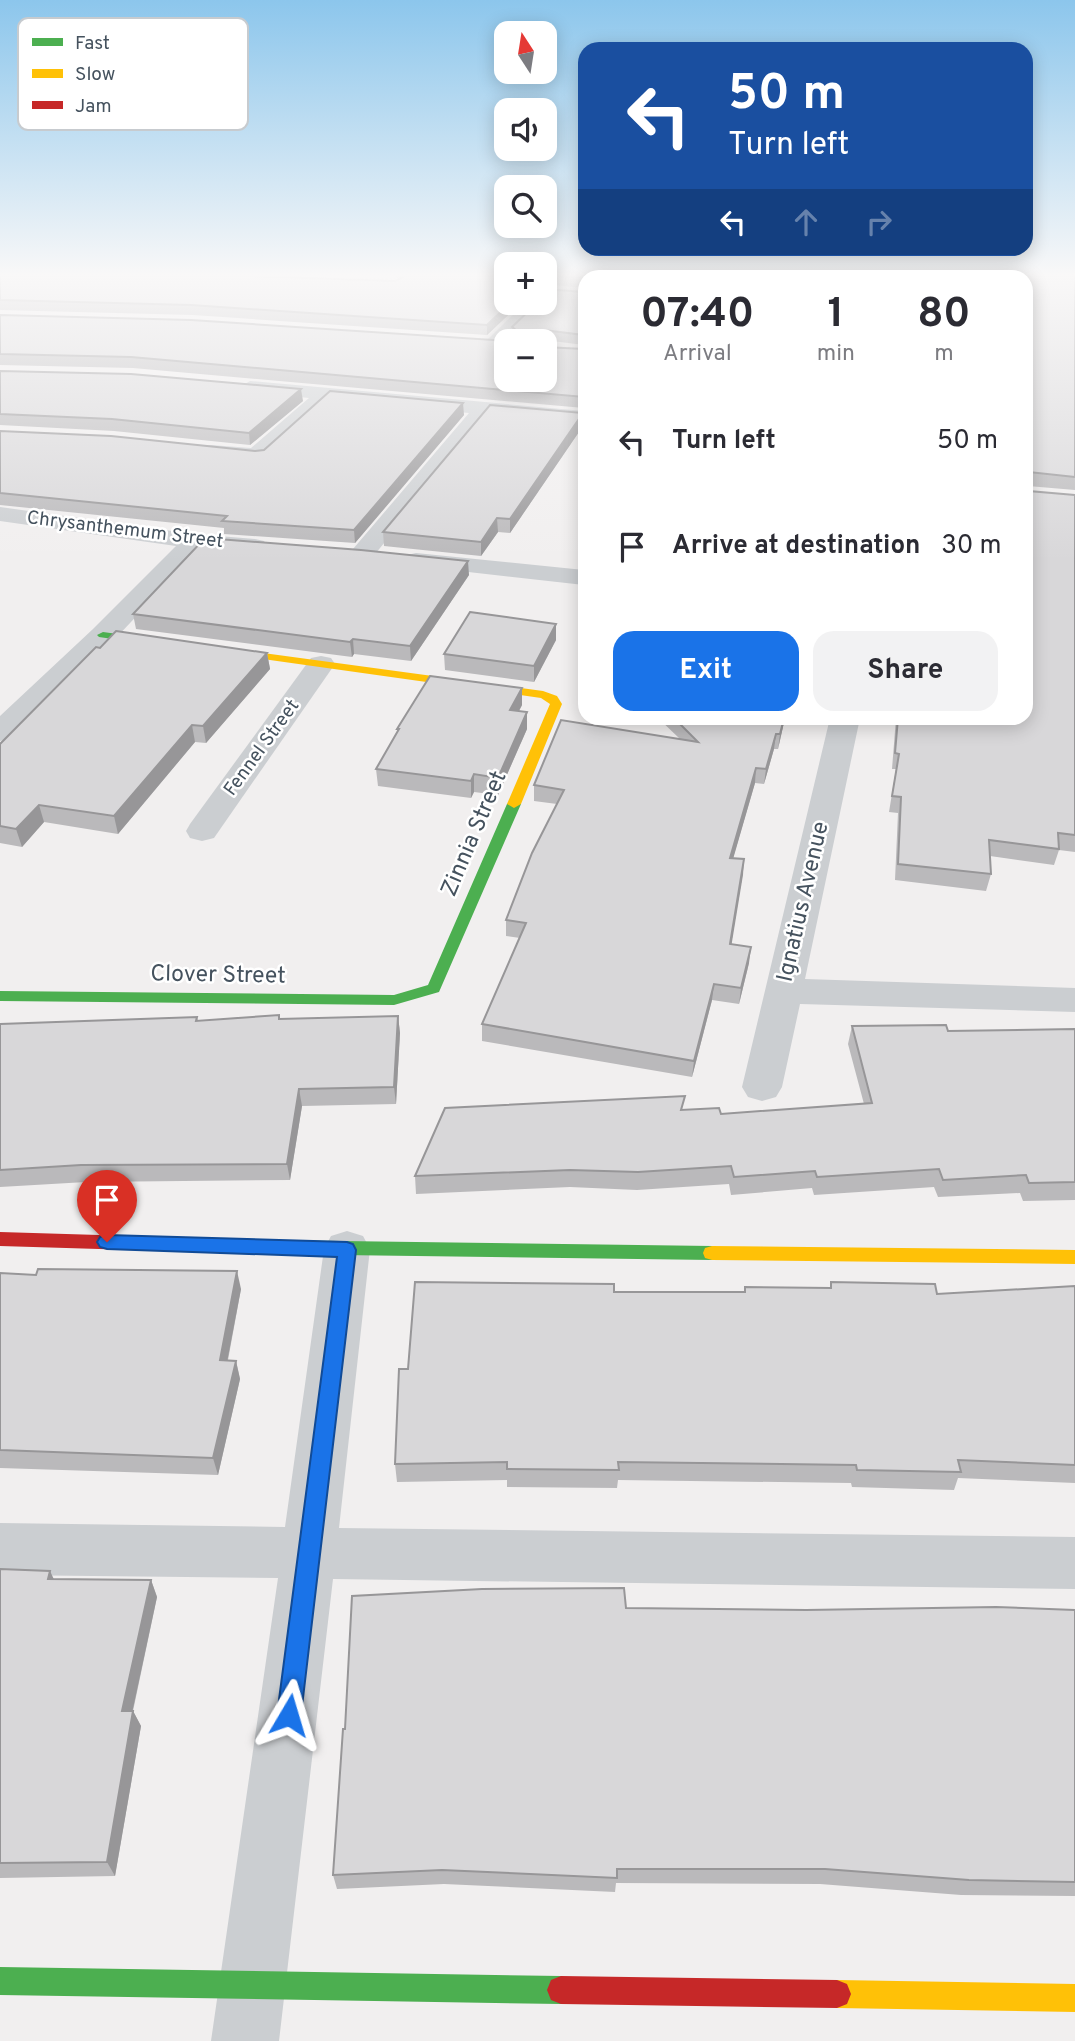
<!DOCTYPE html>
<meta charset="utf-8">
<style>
:root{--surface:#fff;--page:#f2f2f3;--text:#2b2b33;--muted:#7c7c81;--accent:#1a73e8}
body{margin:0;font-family:Overpass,sans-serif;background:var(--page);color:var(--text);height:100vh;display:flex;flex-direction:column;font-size:26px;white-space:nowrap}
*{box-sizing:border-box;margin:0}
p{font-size:23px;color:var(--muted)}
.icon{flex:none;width:38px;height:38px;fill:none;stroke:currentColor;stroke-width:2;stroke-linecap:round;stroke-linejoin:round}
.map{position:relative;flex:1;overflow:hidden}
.side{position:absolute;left:578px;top:270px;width:455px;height:455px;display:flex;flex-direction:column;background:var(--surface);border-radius:21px;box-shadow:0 4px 18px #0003}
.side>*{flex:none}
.top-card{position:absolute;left:578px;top:42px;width:455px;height:214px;border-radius:21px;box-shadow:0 4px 18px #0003;background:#1a4fa0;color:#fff;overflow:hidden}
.needle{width:46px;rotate:348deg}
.fabs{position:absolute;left:494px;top:21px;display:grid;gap:14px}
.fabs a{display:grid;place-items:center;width:63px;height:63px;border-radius:14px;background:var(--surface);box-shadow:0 4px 18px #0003;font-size:35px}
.pin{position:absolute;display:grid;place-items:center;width:60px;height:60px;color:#fff;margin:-72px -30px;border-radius:50% 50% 50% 0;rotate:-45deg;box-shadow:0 0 7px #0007}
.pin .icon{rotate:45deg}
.me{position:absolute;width:77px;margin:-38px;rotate:7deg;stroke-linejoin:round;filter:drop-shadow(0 0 5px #0008)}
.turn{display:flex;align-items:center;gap:24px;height:147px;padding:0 35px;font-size:32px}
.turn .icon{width:91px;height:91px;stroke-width:2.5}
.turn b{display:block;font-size:49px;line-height:60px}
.lanes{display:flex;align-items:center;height:66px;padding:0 35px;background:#0003;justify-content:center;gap:35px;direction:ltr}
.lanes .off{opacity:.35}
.eta{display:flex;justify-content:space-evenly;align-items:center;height:119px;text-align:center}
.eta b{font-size:42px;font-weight:700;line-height:49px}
.cta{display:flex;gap:14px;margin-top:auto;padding:14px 35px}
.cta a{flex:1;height:80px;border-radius:21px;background:var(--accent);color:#fff;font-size:28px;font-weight:700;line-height:80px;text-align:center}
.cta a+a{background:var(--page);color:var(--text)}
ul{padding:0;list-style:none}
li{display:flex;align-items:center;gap:21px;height:105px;padding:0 35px}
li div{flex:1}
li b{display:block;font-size:26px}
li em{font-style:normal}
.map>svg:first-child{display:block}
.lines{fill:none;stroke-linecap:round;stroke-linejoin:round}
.street{fill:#cbced1;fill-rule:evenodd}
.fast{fill:#4caf50;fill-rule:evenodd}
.slow{fill:#ffc107;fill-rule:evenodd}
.jam{fill:#c62828;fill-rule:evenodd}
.wall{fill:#bab9bb}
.shaded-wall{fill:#979698}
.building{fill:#d8d7d9;stroke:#979698;stroke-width:2}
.route{fill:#1a73e8;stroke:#114b97;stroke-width:2}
.labels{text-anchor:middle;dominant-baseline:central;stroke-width:5;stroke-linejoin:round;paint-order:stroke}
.far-street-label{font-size:19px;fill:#45525e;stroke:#fff}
.street-label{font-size:23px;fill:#45525e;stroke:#fff}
.key{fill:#fff;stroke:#c7cbcf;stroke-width:2}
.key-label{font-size:19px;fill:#45525e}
</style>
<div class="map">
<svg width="1075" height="2041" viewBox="0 0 1075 2041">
<rect width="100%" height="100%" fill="#f1efef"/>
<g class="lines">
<g class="street">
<polygon points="525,303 543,303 499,348 487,348 484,344 487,340"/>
<polygon points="250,381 584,411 584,423 489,415 371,559 362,561 353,559 350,554 353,549 469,413 331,400 264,460 256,461 203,456 200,451 203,446 211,445 251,448 309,398 243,391 240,387"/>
<polygon points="0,507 194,534 255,539 264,541 267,546 264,551 255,553 200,549 113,641 11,738 0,741 0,716 93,629 176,546 0,521"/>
<polygon points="416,553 584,570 584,585 407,565 404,560 407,555"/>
<polygon points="321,656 331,658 335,664 214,838 202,841 190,838 186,831 190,824 311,658"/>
<polygon points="830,718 860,718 805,979 1075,988 1075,1012 800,1004 782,1087 776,1097 762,1101 748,1097 742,1087"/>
<polygon points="347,1231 363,1236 370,1249 339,1528 1075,1537 1075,1589 333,1579 279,2041 211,2041 278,1578 0,1575 0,1523 285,1527 324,1249 331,1236"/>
</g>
<g class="fast">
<polygon points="103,632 161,640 167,643 161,646 99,637 97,635"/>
<polygon points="514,800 521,804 439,992 394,1005 0,1001 0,991 394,995 428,985 507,804"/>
<polygon points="265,1240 712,1246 719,1248 721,1253 719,1258 712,1260 265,1254 258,1252 256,1247 258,1242"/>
<polygon points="0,1967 561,1976 571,1980 575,1990 571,2000 561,2004 0,1995"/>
</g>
<g class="slow">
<polygon points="218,647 543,691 557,696 562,704 521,804 514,808 507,804 550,704 541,698 214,652 212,650"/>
<polygon points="712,1246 1075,1250 1075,1264 712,1260 705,1258 703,1253 705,1248"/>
<polygon points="837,1980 1075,1984 1075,2012 837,2008 827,2004 823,1994 827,1984"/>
</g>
<g class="jam">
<polygon points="0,1232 265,1240 272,1242 274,1247 272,1252 265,1254 0,1246"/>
<polygon points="561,1976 837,1980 847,1984 851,1994 847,2004 837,2008 561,2004 551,2000 547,1990 551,1980"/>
</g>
</g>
<g class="wall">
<polygon points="0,276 395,281 399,279 396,276 340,276 506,276 506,303 521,303 487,335 193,315 0,310"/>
<polygon points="544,276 913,276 584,276 584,288 544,284"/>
<polygon points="933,276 1075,276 1075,490 1028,486 1029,491 1075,495 1075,852 1059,850 1054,865 990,856 991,874 986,891 895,880 898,813 889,812 896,769 892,769 896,718 1026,718 1026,276"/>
<polygon points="544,289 584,292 584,347 584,345 544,340 506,380 584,349 584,410 584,408 133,368 0,365 0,315 508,341 512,331 512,327 544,303"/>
<polygon points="0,371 303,401 250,445 114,431 0,425"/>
<polygon points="464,415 355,543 224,534 224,528 0,505 0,431 255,451"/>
<polygon points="583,426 510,533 498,532 481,556 384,546 383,532"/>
<polygon points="469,575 411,661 354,654 352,657 136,629 133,614"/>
<polygon points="556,624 556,640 534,682 445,670 444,654"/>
<polygon points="267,653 270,669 206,743 195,742 118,834 44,822 22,847 0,843 0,744"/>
<polygon points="522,705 519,711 527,712 527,729 498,795 474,792 471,798 378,786 376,769 397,733 397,729"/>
<polygon points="658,718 785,718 778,749 774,749 764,784 755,783 733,858 744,859 731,944 749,963 739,1004 712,1000 692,1077 482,1041 482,1024 520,938 506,936 506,920 557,804 534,801 534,785 679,738"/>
<polygon points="398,1016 400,1033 396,1104 302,1106 290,1180 86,1182 0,1187 0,1024 197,1017 198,1021"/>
<polygon points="852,1026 948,1031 1075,1029 1075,1200 1023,1201 1020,1193 938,1197 934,1187 814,1195 812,1188 731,1195 729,1184 637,1190 570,1187 416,1194 415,1176 683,1110 721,1114 864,1104 848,1044"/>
<polygon points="0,1273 241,1289 228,1360 236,1361 240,1379 218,1475 0,1468"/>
<polygon points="831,1282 937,1294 1075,1286 1075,1483 958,1478 954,1490 852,1487 851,1483 618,1480 617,1488 507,1487 507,1480 397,1482 395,1464 408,1369 614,1292 744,1292 745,1287 830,1288"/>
<polygon points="0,1569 54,1579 151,1580 157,1597 133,1711 141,1726 115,1876 0,1878"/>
<polygon points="626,1608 806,1610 1075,1610 1075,1896 961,1895 820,1884 616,1883 615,1892 444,1884 337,1889 333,1875 345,1729"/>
</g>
<g class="shaded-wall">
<polygon points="510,303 521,303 487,335 487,325"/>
<polygon points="544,330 544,340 543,341 541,332"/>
<polygon points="301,389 303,401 250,445 249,433"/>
<polygon points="463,403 464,415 355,543 354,530"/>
<polygon points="583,413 583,426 510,533 510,519"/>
<polygon points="497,518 498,532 481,556 481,542"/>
<polygon points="468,561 469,575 411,661 410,646"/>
<polygon points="556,624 556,640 534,682 534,666"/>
<polygon points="353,639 354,654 352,657 350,642"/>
<polygon points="267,653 270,669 206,743 203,726"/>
<polygon points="522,688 522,705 511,726 510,710"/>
<polygon points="527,712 527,729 498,795 498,778"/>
<polygon points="784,718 785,718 778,749 780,734"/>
<polygon points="192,725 195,742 118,834 114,816"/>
<polygon points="776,734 774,749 764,784 766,769"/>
<polygon points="756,768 755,783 729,873 730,858"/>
<polygon points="474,774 474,792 471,798 471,781"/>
<polygon points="39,805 44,822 22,847 16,829"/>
<polygon points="744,859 743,875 729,960 730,944"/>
<polygon points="751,947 749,963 739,1004 741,988"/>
<polygon points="714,984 712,1000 692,1077 694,1061"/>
<polygon points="398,1016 400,1033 396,1104 394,1087"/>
<polygon points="299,1089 302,1106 290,1180 287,1164"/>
<polygon points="237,1271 241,1289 224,1378 220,1360"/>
<polygon points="236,1361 240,1379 218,1475 213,1458"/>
<polygon points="50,1571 58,1588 48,1579"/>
<polygon points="151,1580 157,1597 129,1727 122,1711"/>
<polygon points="133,1711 141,1726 115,1876 107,1862"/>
</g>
<g class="building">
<polygon points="0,276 250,276 395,281 405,276 506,276 506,303 510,303 487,325 191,305 0,300"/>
<polygon points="561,276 911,276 584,277"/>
<polygon points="935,276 1075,276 1075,477 1029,472 1026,475 1029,491 1075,495 1075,835 1058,833 1059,849 989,840 991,874 898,864 901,797 892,796 899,754 895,753 898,718 1026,718 1026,276"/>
<polygon points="544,289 584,292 584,335 544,330 541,332 543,341 506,341 506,380 544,380 544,347 584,349 584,397 131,357 0,354 0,315 191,320 508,341 508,333 516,330 512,327 537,303 544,303"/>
<polygon points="0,371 131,374 301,389 249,433 112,419 0,414"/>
<polygon points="330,391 463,403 354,530 222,521 227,516 0,493 0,431 111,436 255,451 264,450"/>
<polygon points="490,405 583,413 510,519 497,518 481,542 383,532"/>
<polygon points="205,538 361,550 468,561 410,646 353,639 350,642 133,614"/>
<polygon points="470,612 556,624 534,666 444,654"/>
<polygon points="116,631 267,653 203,726 192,725 114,816 39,805 16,829 0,826 0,744 96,647 100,648"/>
<polygon points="430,676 522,688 510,710 527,712 498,778 474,774 471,781 376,769 399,729 397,729"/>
<polygon points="674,718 784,718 780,734 776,734 766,769 756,768 730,858 744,859 730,944 751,947 741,988 714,984 694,1061 482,1024 526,923 506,920 532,853 564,790 534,785 561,720 698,742"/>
<polygon points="279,1015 279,1019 398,1016 394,1087 299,1089 287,1164 81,1165 0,1170 0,1024 197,1017 196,1021"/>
<polygon points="946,1025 948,1031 1075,1029 1075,1182 1029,1183 1026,1175 943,1180 939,1169 817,1177 815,1171 734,1177 731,1166 638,1172 570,1170 415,1176 445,1108 685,1096 681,1110 719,1108 721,1114 872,1103 852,1026"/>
<polygon points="38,1269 237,1271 220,1360 236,1361 213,1458 0,1450 0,1273 36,1275"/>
<polygon points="415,1282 614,1284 614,1292 745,1292 745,1287 831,1288 831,1282 935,1284 937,1294 1075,1286 1075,1465 958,1460 961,1472 857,1470 856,1465 618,1462 619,1470 507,1469 507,1462 395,1464 399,1369 408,1369"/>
<polygon points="0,1569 50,1571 48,1579 151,1580 122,1711 133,1711 107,1862 0,1863"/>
<polygon points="624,1588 626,1608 806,1610 996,1607 1075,1610 1075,1882 969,1880 825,1869 617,1869 617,1878 442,1870 333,1875 343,1729 345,1729 352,1596 482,1589"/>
</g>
<linearGradient id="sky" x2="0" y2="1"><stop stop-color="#8cc6ec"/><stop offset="0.49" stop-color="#f9f8f8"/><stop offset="1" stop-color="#f9f8f8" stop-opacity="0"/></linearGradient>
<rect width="1075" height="561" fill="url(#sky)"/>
<polygon class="route" points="107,1235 347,1242 353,1244 356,1250 301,1715 297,1723 289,1727 280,1723 277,1715 337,1257 107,1249 100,1247 97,1242 100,1237"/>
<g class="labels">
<g class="far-street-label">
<text transform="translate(125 530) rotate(7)">Chrysanthemum Street</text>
<text transform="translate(262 748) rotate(-54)">Fennel Street</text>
</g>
<g class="street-label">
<text transform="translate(475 834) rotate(-67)">Zinnia Street</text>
<text transform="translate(804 902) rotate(-77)">Ignatius Avenue</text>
<text transform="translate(218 976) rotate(1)">Clover Street</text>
</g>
</g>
<rect x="18" y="18" width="230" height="112" rx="10" class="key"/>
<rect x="32" y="38" width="31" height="8" fill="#4caf50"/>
<rect x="32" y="69" width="31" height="9" fill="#ffc107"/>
<rect x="32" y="101" width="31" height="8" fill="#c62828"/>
<g class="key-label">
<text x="75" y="49">Fast</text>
<text x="75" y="80">Slow</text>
<text x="75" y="112">Jam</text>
</g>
</svg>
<div class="fabs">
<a><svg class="needle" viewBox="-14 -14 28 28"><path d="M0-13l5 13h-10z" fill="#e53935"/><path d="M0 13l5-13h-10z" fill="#7c7c81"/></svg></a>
<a><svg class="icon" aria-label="sound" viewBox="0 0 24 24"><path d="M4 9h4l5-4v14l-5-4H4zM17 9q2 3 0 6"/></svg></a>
<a><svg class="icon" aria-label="search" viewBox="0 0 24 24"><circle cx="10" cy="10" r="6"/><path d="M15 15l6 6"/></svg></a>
<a>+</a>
<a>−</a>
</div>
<div class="pin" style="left:107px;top:1242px;background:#d93025"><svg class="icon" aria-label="arrive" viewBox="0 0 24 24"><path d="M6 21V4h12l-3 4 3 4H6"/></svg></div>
<svg class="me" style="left:289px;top:1715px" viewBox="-20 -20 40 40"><path d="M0-17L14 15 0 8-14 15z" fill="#1a73e8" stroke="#fff" stroke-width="4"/></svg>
<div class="top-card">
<div class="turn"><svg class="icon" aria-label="left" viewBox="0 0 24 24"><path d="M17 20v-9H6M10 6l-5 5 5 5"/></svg><div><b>50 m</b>Turn left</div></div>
<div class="lanes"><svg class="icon" aria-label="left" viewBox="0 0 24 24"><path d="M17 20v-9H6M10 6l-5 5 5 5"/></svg><svg class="icon off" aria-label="ahead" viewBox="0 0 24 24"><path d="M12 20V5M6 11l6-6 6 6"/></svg><svg class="icon off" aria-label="right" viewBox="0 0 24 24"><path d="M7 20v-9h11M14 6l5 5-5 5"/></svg></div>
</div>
<section class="side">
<div class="eta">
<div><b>07:40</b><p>Arrival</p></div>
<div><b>1</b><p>min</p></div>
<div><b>80</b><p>m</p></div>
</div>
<ul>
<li><svg class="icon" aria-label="left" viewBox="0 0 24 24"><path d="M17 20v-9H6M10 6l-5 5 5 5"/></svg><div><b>Turn left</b></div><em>50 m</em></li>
<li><svg class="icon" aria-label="arrive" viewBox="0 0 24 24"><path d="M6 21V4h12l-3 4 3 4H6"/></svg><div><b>Arrive at destination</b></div><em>30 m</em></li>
</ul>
<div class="cta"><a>Exit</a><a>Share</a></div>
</section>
</div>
